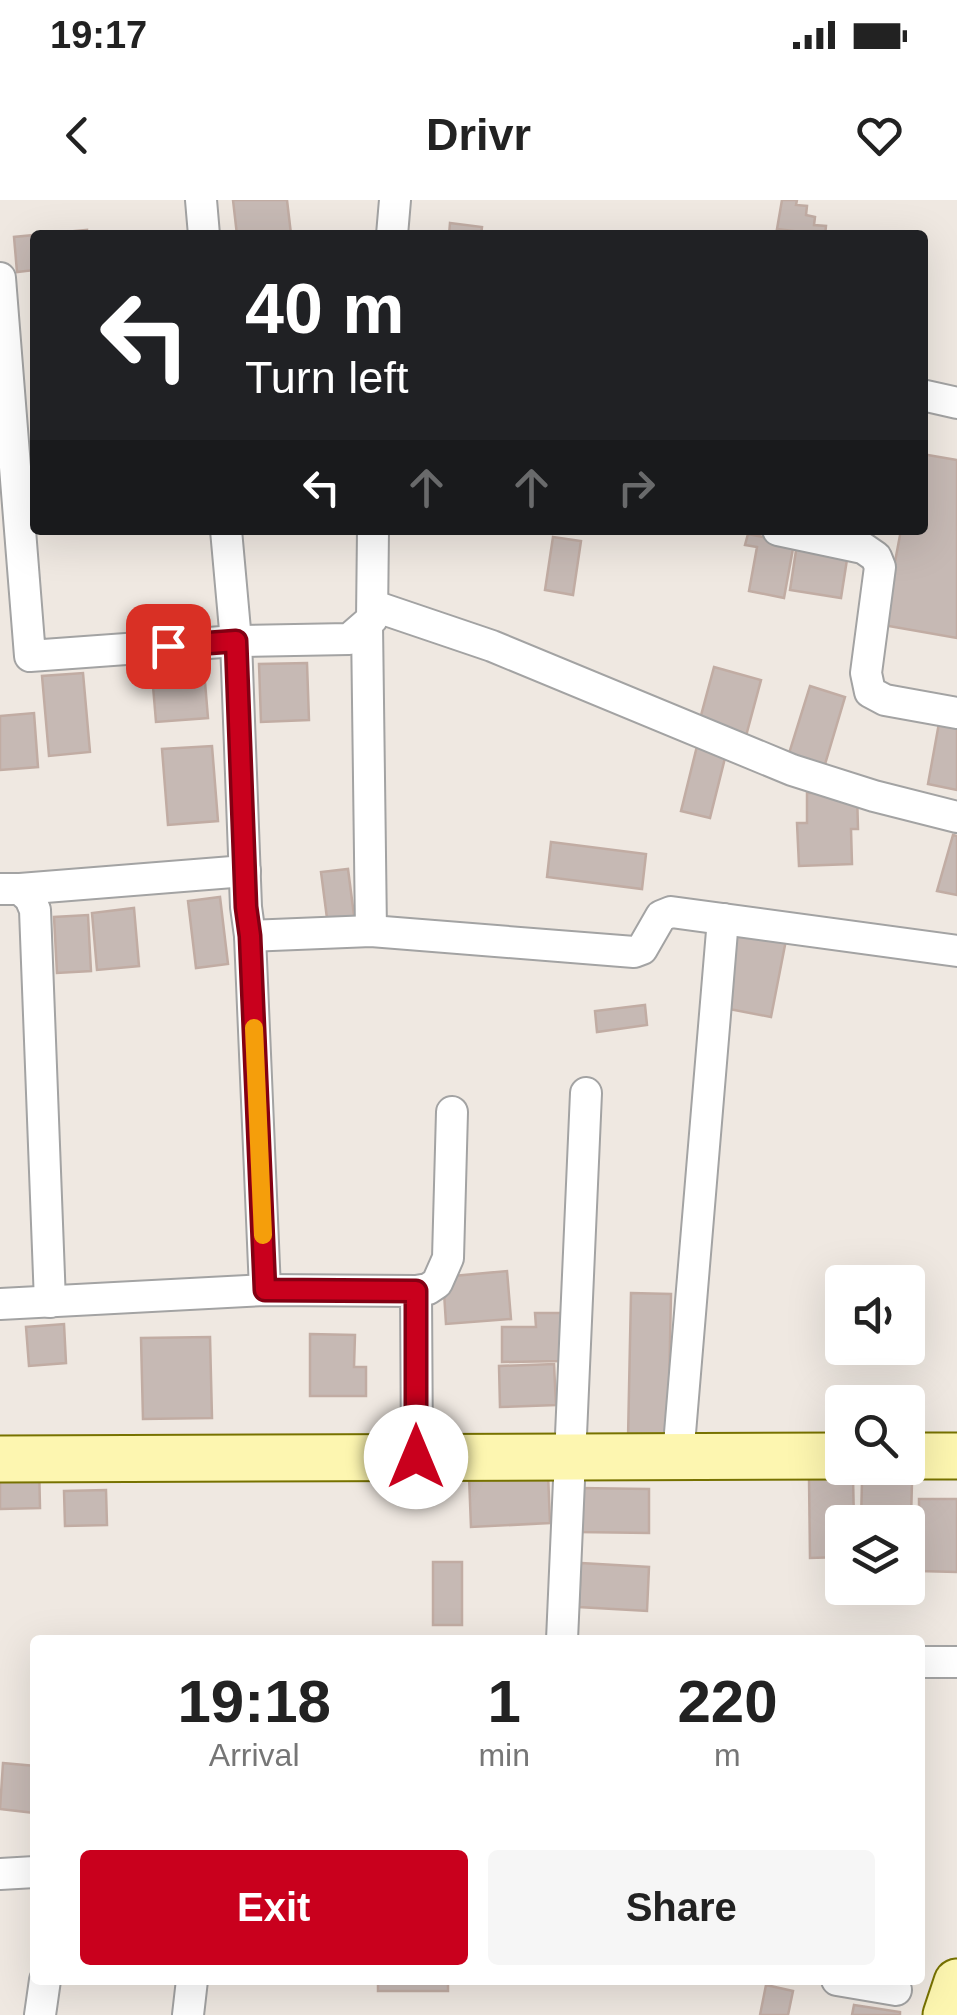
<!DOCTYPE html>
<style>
:root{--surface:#fff;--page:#f6f6f6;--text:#222;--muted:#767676;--accent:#c9001d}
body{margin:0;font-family:Helvetica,sans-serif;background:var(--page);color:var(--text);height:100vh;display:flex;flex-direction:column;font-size:38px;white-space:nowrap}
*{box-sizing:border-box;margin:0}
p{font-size:32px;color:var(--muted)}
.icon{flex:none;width:55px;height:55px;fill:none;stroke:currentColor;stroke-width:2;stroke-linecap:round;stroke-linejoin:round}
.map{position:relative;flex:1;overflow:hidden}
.drawer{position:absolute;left:30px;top:1435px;width:895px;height:350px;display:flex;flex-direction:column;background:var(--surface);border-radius:10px;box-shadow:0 10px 40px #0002}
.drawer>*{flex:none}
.banner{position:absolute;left:30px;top:30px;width:898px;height:305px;border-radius:10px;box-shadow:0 10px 40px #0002;background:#202124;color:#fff;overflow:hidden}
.buttons{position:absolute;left:825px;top:1065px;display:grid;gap:20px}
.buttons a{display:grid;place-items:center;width:100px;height:100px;border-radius:10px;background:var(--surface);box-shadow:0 10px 40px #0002;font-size:50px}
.pin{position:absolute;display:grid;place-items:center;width:85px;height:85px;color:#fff;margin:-42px;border-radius:20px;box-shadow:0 5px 15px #0006}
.me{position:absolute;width:110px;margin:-55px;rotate:0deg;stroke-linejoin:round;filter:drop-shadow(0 0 8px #0008)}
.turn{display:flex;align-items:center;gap:35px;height:210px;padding:0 50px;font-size:45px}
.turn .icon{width:130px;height:130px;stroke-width:2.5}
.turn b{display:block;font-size:70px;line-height:85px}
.lanes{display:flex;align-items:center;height:95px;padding:0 50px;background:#0003;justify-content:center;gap:50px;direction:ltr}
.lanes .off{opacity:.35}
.eta{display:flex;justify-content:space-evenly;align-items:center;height:170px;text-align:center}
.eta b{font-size:60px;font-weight:800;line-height:70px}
.primary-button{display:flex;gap:20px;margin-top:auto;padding:20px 50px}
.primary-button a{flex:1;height:115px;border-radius:10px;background:var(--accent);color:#fff;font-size:40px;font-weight:800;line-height:115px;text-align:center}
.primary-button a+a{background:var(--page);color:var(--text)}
.status{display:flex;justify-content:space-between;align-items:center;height:70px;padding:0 50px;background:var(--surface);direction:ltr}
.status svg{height:28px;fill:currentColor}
header{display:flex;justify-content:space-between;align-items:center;height:130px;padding:0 50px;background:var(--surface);font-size:45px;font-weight:800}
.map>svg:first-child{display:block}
.building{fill:#c6b9b4;stroke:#c1aca3;stroke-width:2.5}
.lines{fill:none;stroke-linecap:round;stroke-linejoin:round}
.street-casing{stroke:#a3a3a3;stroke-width:34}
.secondary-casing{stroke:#777200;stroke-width:49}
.street{stroke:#fff;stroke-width:30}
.secondary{stroke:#fdf6b0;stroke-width:45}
.route-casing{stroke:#830013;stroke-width:25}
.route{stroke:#c9001d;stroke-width:18}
.slow{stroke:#f59e0b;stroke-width:18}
</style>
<div class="status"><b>19:17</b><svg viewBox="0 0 49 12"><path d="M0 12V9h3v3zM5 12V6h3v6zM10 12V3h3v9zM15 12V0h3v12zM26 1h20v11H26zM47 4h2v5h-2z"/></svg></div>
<header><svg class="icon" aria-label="back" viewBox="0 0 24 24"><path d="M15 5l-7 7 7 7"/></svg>Drivr<svg class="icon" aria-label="heart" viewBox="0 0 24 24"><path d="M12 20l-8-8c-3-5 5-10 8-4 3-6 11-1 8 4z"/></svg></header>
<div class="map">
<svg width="957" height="1815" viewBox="0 0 957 1815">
<rect width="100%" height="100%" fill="#efe8e1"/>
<g class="building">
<polygon points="233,0 287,0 291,34 237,35"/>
<polygon points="782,0 797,0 796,5 807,6 806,15 815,17 814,25 826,26 825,35 777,29"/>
<polygon points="450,23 482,27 481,35 449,35"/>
<polygon points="87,30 87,35 35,35 35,70 17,72 14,37"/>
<polygon points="922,254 957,260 957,438 883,425 901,330 922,330"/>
<polygon points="748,334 794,343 784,398 749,391 757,347 745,345"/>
<polygon points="553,337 581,341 573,395 545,390"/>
<polygon points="797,344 848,353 841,398 790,390"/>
<polygon points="307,463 309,520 261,522 259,464"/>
<polygon points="714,467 761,480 746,536 699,523"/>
<polygon points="83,473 90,552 49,556 42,476"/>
<polygon points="205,482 208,518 156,522 153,486"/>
<polygon points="810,486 845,497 823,571 787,560"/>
<polygon points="34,513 38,567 0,570 0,516"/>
<polygon points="939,523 957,527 957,590 928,584"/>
<polygon points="698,542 727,550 710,618 681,611"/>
<polygon points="212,546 218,621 168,625 162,549"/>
<polygon points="857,592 858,629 851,629 852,664 799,666 797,623 807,623 807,593"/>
<polygon points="953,635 957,636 957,695 937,691"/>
<polygon points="551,642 646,654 642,689 547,677"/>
<polygon points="348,669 355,723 328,726 321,672"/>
<polygon points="220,697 228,764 196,768 188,701"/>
<polygon points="134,708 139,766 97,770 92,713"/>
<polygon points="88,715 91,771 57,773 54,717"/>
<polygon points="738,731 786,740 771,817 724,808"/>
<polygon points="645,805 647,825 597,832 595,811"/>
<polygon points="507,1071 511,1119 446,1124 443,1077"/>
<polygon points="631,1093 671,1094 668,1240 628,1239"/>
<polygon points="535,1113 561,1113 562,1161 502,1162 502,1127 536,1127"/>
<polygon points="64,1124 66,1163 29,1166 26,1127"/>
<polygon points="310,1134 355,1135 354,1167 366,1167 366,1196 310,1196"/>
<polygon points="210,1137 212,1218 143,1219 141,1138"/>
<polygon points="554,1164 556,1205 500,1207 499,1166"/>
<polygon points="39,1263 40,1308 0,1309 0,1264"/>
<polygon points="548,1273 550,1323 471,1327 469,1276"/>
<polygon points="853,1277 854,1322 842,1322 842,1357 810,1358 809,1278"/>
<polygon points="862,1281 912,1282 910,1357 908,1357 908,1322 861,1322"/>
<polygon points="578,1288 649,1289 649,1333 578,1332"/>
<polygon points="106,1290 107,1325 65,1326 64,1291"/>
<polygon points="919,1299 957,1299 957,1372 919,1371"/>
<rect x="433" y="1362" width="29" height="63"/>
<polygon points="581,1363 649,1367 647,1411 579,1407"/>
<polygon points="3,1563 35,1566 35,1613 0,1609"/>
<rect x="378" y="1780" width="70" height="11"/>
<polygon points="766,1785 793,1791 788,1815 760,1815"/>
<polygon points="854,1805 900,1812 900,1815 852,1815"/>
</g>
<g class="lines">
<defs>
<g id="street">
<polyline points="201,0 204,35"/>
<polyline points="392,35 395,0"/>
<polyline points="0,78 30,456 236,441 349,439 372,419 373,330"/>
<polyline points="922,195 957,203"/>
<polyline points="226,330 236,441 246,707 250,736 265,1090"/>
<polyline points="778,330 863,348 876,357 880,367 866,473 870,492 885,500 957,513"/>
<polyline points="374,406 492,446 792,570 874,596 957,617"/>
<polyline points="367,425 371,731"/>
<polyline points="0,689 20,689 30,698 35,710 50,1102"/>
<polyline points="20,689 245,671"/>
<polyline points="250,736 371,731 634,752 642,749 661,716 671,712 957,751"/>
<polyline points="416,1091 428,1089 437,1083 448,1058 452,912"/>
<polyline points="0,1104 265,1090 416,1091 417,1257"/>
<polyline points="678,1257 723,719"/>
<polyline points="562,1440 586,893"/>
<polyline points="920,1462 957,1462"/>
<polyline points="0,1674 35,1672"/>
<polyline points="837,1780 896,1790"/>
<polyline points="40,1815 45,1780"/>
<polyline points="188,1815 192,1780"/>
</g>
<g id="secondary">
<polyline points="908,1256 957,1256"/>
<polyline points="0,1259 842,1256"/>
<polyline points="946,1815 957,1782"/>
</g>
</defs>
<use href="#street" class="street-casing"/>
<use href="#secondary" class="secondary-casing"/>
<use href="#street" class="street"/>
<use href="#secondary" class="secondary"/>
</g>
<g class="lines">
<defs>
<polyline id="route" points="168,446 236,441 246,707 250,736 265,1090 416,1091 416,1257"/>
</defs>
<use href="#route" class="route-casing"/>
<use href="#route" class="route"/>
<polyline class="slow" points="254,828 263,1035"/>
</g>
</svg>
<div class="buttons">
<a><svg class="icon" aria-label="sound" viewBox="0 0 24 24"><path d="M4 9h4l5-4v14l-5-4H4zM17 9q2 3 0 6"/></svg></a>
<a><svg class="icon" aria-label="search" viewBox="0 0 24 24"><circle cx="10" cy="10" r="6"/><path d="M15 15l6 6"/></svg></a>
<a><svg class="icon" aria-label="layers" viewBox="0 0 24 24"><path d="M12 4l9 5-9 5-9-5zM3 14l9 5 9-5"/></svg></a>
</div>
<div class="pin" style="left:168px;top:446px;background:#d93025"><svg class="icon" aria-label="arrive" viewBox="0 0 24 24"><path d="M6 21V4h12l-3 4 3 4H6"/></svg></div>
<svg class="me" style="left:416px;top:1257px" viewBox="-20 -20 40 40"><circle r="19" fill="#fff"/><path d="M0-13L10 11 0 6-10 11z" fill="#c9001d"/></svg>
<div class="banner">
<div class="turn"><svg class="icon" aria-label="left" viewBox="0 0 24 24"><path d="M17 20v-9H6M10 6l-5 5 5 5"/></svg><div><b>40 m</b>Turn left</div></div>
<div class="lanes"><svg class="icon" aria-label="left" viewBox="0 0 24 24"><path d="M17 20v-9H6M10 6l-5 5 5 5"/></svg><svg class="icon off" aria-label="ahead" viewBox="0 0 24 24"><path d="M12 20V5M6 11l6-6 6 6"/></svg><svg class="icon off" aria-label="ahead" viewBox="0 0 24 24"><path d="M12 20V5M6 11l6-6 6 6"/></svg><svg class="icon off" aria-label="right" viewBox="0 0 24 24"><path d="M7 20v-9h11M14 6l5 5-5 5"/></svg></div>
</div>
<section class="drawer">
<div class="eta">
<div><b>19:18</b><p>Arrival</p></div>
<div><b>1</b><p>min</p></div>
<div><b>220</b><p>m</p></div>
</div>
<div class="primary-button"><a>Exit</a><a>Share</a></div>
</section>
</div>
